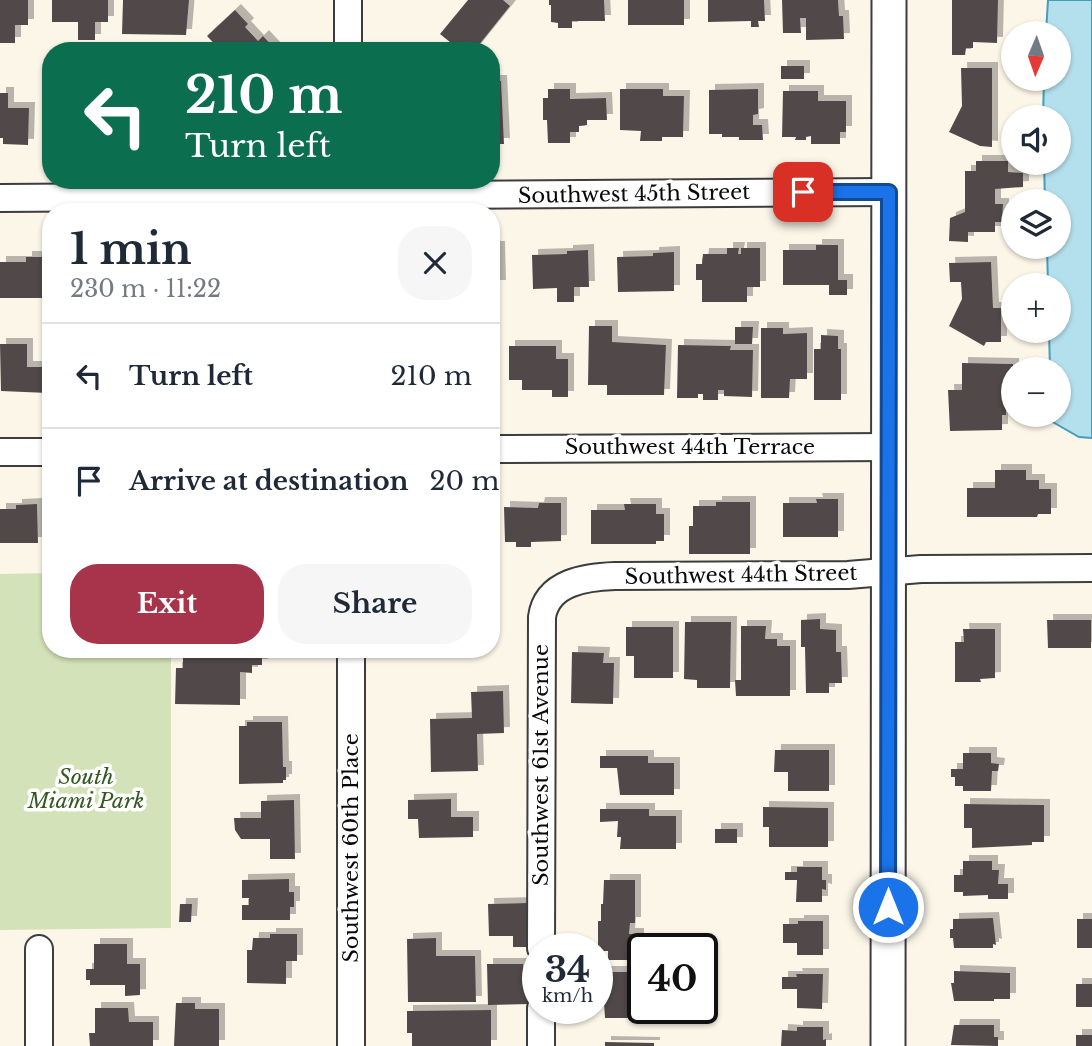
<!DOCTYPE html>
<meta charset="utf-8">
<style>
:root{--surface:#fff;--page:#f6f6f7;--text:#1f2937;--muted:#747a83;--line:#e0e1e3;--accent:#a7344a}
body{margin:0;font-family:"Libre Baskerville",serif;background:var(--page);color:var(--text);height:100vh;display:flex;flex-direction:column;font-size:26px;white-space:nowrap}
*{box-sizing:border-box;margin:0}
p{font-size:23px;color:var(--muted)}
.icon{flex:none;width:38px;height:38px;fill:none;stroke:currentColor;stroke-width:2;stroke-linecap:round;stroke-linejoin:round}
.map{position:relative;flex:1;overflow:hidden}
.panel{position:absolute;left:42px;top:203px;width:458px;height:455px;display:flex;flex-direction:column;background:var(--surface);border-radius:28px;box-shadow:0 2px 5px #0004}
.panel>*{flex:none}
.hud{position:absolute;left:42px;top:42px;width:458px;height:147px;border-radius:28px;box-shadow:0 2px 5px #0004;background:#0b6e4f;color:#fff;overflow:hidden}
.needle{width:46px;rotate:182deg}
.tools{position:absolute;left:1001px;top:21px;display:grid;gap:14px}
.tools a{display:grid;place-items:center;width:70px;height:70px;border-radius:50%;background:var(--surface);box-shadow:0 2px 5px #0004;font-size:35px}
.speed{position:absolute;left:522px;top:933px;display:flex;gap:14px;font-size:35px;font-weight:700;text-align:center}
.speed>*{display:grid;place-content:center;width:91px;height:91px;border-radius:50%;background:var(--surface);box-shadow:0 2px 5px #0004;line-height:1}
.speed small{font-size:18px;font-weight:400}
.speed .limit{border:4px solid #111;border-radius:10px;background:#fff;color:#111}
.pin{position:absolute;display:grid;place-items:center;width:60px;height:60px;color:#fff;margin:-30px;border-radius:14px;box-shadow:0 4px 10px #0006}
.me{position:absolute;width:77px;margin:-38px;rotate:0deg;stroke-linejoin:round;filter:drop-shadow(0 0 5px #0008)}
.turn{display:flex;align-items:center;gap:24px;height:147px;padding:0 28px;font-size:32px}
.turn .icon{width:91px;height:91px;stroke-width:2.5}
.turn b{display:block;font-size:49px;line-height:60px}
.round{display:grid;place-items:center;flex:none;width:74px;height:74px;border-radius:28px;background:var(--page)}
.headline{display:flex;align-items:center;justify-content:space-between;height:119px;padding:0 28px}
h1{font-size:42px;font-weight:700;line-height:52px}
.button{display:flex;gap:14px;margin-top:auto;padding:14px 28px}
.button a{flex:1;height:80px;border-radius:28px;background:var(--accent);color:#fff;font-size:28px;font-weight:700;line-height:80px;text-align:center}
.button a+a{background:var(--page);color:var(--text)}
ul{padding:0;list-style:none}
li{display:flex;align-items:center;gap:21px;height:105px;padding:0 28px;border-top:2px solid var(--line)}
li div{flex:1}
li b{display:block;font-size:26px}
li em{font-style:normal}
.map>svg:first-child{display:block}
.green{fill:#d3e2b8}
.water{fill:#b4e0ed;stroke:#449dbb;stroke-width:2}
.building{fill:#514a48;filter:url(#shadow)}
.lines{fill:none;stroke-linecap:round;stroke-linejoin:round}
.minor-casing{stroke:#3d3d3d;stroke-width:30}
.tertiary-casing{stroke:#3d3d3d;stroke-width:37}
.minor{stroke:#fff;stroke-width:26}
.tertiary{stroke:#fff;stroke-width:33}
.route-casing{stroke:#114b97;stroke-width:18}
.route{stroke:#1a73e8;stroke-width:12}
.labels{text-anchor:middle;dominant-baseline:central;stroke-width:7;stroke-linejoin:round;paint-order:stroke}
.street-label{font-size:21px;fill:#0a0a0a;stroke:#fff}
.park-label{font-size:21px;font-style:italic;fill:#365823;stroke:#fff}
</style>
<div class="map">
<svg width="1092" height="1046" viewBox="0 0 1092 1046">
<defs>
<filter id="shadow"><feDropShadow dx="6" dy="-6" stdDeviation="0" flood-color="#0004"/></filter>
</defs>
<rect width="100%" height="100%" fill="#fcf6e9"/>
<polygon class="green" points="51,573 51,649 171,649 171,928 0,930 0,574"/>
<polygon class="water" points="1048,0 1092,0 1092,438 1079,437 1051,421 1051,415 1059,415 1059,369 1050,369 1049,331 1059,331 1059,285 1048,285 1047,247 1059,247 1059,201 1045,201 1044,163 1059,163 1059,117 1043,117 1044,79 1059,79 1059,33 1046,33"/>
<g class="building">
<polygon points="0,0 28,0 28,25 15,25 15,43 0,43"/>
<polygon points="52,0 108,0 108,22 95,22 95,40 78,40 78,22 52,22"/>
<polygon points="123,0 189,0 186,35 122,34"/>
<polygon points="468,0 503,0 510,6 474,51 461,51 440,34"/>
<polygon points="549,0 604,0 605,21 572,21 572,28 558,28 558,23 551,22 551,5 549,5"/>
<rect x="628" y="0" width="56" height="25"/>
<polygon points="708,0 764,0 765,21 758,21 759,27 751,27 751,21 708,22"/>
<polygon points="782,0 838,0 839,16 843,16 844,39 806,40 806,18 800,18 801,33 783,33"/>
<polygon points="952,0 998,0 997,43 973,42 973,48 966,48 965,55 952,55"/>
<polygon points="235,10 248,24 245,27 258,41 263,36 277,51 230,51 226,47 221,51 207,36"/>
<rect x="781" y="66" width="23" height="13"/>
<polygon points="961,68 992,68 992,147 980,146 949,132 962,106"/>
<polygon points="492,81 501,81 504,144 492,144"/>
<polygon points="548,89 570,89 570,99 606,98 607,120 587,120 587,125 579,126 579,132 570,132 570,143 548,143 547,120 543,120 543,98 548,98"/>
<polygon points="620,89 663,89 663,96 684,96 683,137 662,137 662,141 640,141 641,131 620,130"/>
<polygon points="758,89 758,114 753,115 753,125 762,125 763,140 739,140 739,137 722,137 722,134 709,134 709,90"/>
<polygon points="783,91 818,91 818,101 846,101 846,132 840,132 840,144 811,144 811,136 806,137 806,140 795,140 796,137 782,137"/>
<polygon points="0,93 8,93 8,108 29,108 28,145 3,144 3,138 0,138"/>
<polygon points="976,161 1008,161 1008,172 1023,173 1023,187 995,189 995,204 1003,204 1002,222 995,222 995,232 968,232 968,242 949,241 950,218 965,212 965,171 976,171"/>
<polygon points="816,245 838,245 838,280 847,280 847,295 829,295 829,285 783,285 783,250 816,250"/>
<polygon points="492,247 499,247 500,286 492,286"/>
<polygon points="727,248 739,248 738,254 741,254 741,248 760,248 760,287 747,287 747,302 702,302 702,280 696,280 696,264 702,264 703,254 727,254"/>
<polygon points="588,250 589,287 574,287 574,302 557,302 557,288 533,289 532,255 567,254 567,251"/>
<polygon points="674,252 674,291 618,292 617,257 653,256 653,253"/>
<polygon points="26,257 49,257 51,298 0,298 0,262 26,262"/>
<polygon points="991,262 993,308 1001,308 1001,342 986,342 984,346 949,326 962,299 961,282 950,282 949,263"/>
<polygon points="589,326 612,326 612,342 666,345 664,395 607,395 607,385 588,385"/>
<polygon points="735,327 753,327 752,344 735,344"/>
<polygon points="761,328 783,328 783,334 807,333 807,379 790,379 789,398 761,398"/>
<polygon points="821,335 838,336 838,349 841,349 841,400 814,400 814,349 821,349"/>
<polygon points="0,344 27,344 27,367 48,367 48,393 1,391"/>
<polygon points="678,345 731,346 730,350 753,350 752,397 724,396 724,390 718,390 718,400 703,400 703,394 698,394 698,398 677,398"/>
<polygon points="509,346 556,346 556,359 568,359 568,397 552,397 552,390 522,390 522,380 509,380"/>
<polygon points="962,363 1013,364 1013,378 1006,378 1006,415 1002,415 1002,430 950,431 948,390 962,390"/>
<polygon points="995,470 1026,470 1026,480 1039,480 1039,489 1051,489 1051,514 1038,514 1037,517 967,517 967,488 995,488"/>
<polygon points="816,499 838,499 838,537 783,537 783,503 817,503"/>
<polygon points="716,502 750,502 750,554 689,554 689,526 693,526 693,506 716,506"/>
<polygon points="539,503 561,503 561,541 531,542 531,547 516,547 516,542 505,542 504,507 538,508"/>
<polygon points="37,504 38,543 0,543 0,509 16,509 16,505"/>
<polygon points="624,504 656,504 656,514 664,514 664,541 656,541 656,544 591,544 591,510 625,510"/>
<polygon points="820,619 820,629 836,630 836,652 841,652 842,683 829,683 829,693 806,693 805,647 801,647 801,620"/>
<polygon points="1047,620 1091,620 1091,648 1048,648"/>
<polygon points="685,622 731,622 730,688 697,688 697,680 684,679"/>
<polygon points="741,626 766,626 765,639 777,639 777,646 790,646 790,696 736,696 735,680 741,680"/>
<polygon points="626,627 673,627 673,678 634,678 634,656 626,656"/>
<polygon points="963,629 995,629 995,678 980,679 981,682 955,682 955,642 964,642"/>
<polygon points="183,649 262,649 262,665 252,665 252,673 240,672 240,705 175,704 176,668 183,668"/>
<rect x="407" y="649" width="56" height="8"/>
<polygon points="572,652 604,653 603,663 614,663 613,704 571,703"/>
<polygon points="503,691 504,733 477,734 478,771 431,772 430,719 472,718 471,692"/>
<polygon points="247,722 282,722 283,767 286,767 286,780 283,780 283,783 239,784 239,726 247,726"/>
<polygon points="775,750 829,750 829,791 788,791 788,772 774,772"/>
<polygon points="963,753 991,753 991,763 999,764 998,771 992,771 991,791 963,791 963,786 955,786 955,777 951,777 951,769 963,769"/>
<polygon points="600,756 648,756 648,763 674,763 674,795 620,795 617,768 600,768"/>
<polygon points="451,799 451,817 473,817 473,837 419,838 418,819 408,819 408,800"/>
<polygon points="294,800 295,859 270,859 270,839 241,839 235,830 234,818 261,818 261,801"/>
<polygon points="964,804 1044,805 1044,842 1032,842 1032,845 972,848 972,828 964,828"/>
<polygon points="763,807 828,808 828,847 769,847 769,827 763,827"/>
<polygon points="600,809 649,809 649,816 676,816 676,849 620,849 621,837 617,837 618,821 600,822"/>
<rect x="715" y="829" width="22" height="14"/>
<polygon points="963,861 992,861 992,870 999,870 998,884 1008,884 1008,899 988,899 988,895 963,896 963,892 954,892 954,875 963,875"/>
<polygon points="797,867 822,867 822,880 826,880 826,890 822,889 822,902 796,902 797,880 785,880 785,872 797,872"/>
<polygon points="289,879 289,892 294,892 294,907 290,907 290,920 242,920 242,905 249,905 249,898 242,898 242,880"/>
<polygon points="604,880 635,880 635,923 630,923 629,934 638,934 638,951 630,951 630,960 608,960 608,951 598,951 598,921 601,921 601,904 603,904"/>
<polygon points="528,903 528,947 513,947 513,936 489,936 488,904"/>
<polygon points="180,904 192,904 191,922 179,922"/>
<polygon points="993,918 996,945 993,944 993,948 954,948 953,938 950,938 950,929 953,929 953,919"/>
<rect x="1077" y="919" width="15" height="29"/>
<polygon points="798,921 823,921 823,955 797,955 797,943 783,943 783,924 798,924"/>
<polygon points="270,934 297,934 297,961 286,961 286,984 247,983 247,950 252,950 253,938 270,938"/>
<polygon points="436,938 436,956 475,956 476,1002 408,1002 407,939"/>
<polygon points="94,944 127,944 127,964 140,964 140,995 125,996 125,985 90,985 90,980 86,980 86,969 94,969"/>
<polygon points="487,964 523,964 523,987 528,987 528,1004 488,1005"/>
<polygon points="633,967 642,967 642,1008 680,1008 680,1018 605,1018 603,988 597,988 597,972 633,972"/>
<polygon points="954,971 1010,973 1010,999 994,999 994,1001 954,1001 951,983 954,983"/>
<polygon points="796,974 823,974 822,1009 797,1008 797,989 782,989 782,977 797,977"/>
<rect x="1076" y="984" width="16" height="23"/>
<polygon points="176,1003 195,1003 195,1009 219,1009 219,1046 174,1046"/>
<polygon points="95,1008 128,1008 129,1022 153,1022 153,1046 90,1046 89,1033 95,1033"/>
<polygon points="491,1010 491,1046 412,1046 412,1033 407,1033 407,1011"/>
<polygon points="954,1025 994,1025 994,1037 998,1037 998,1046 951,1045"/>
<polygon points="797,1027 823,1027 823,1040 826,1039 826,1046 781,1046 782,1030 797,1031"/>
<rect x="1076" y="1035" width="16" height="11"/>
<polygon points="605,1042 654,1043 654,1046 605,1046"/>
</g>
<g class="lines">
<defs>
<g id="minor">
<polyline points="348,0 348,51"/>
<polyline points="0,198 889,192"/>
<polyline points="492,449 889,447"/>
<polyline points="0,452 51,452"/>
<polyline points="351,649 351,1046"/>
<path d="M541,948L542,617C547,582 586,577 615,576L848,575L921,569L1092,568"/>
<polyline points="39,1046 39,949"/>
<polyline points="541,1046 541,1008"/>
</g>
<polyline id="tertiary" points="888,1046 889,0"/>
</defs>
<use href="#minor" class="minor-casing"/>
<use href="#tertiary" class="tertiary-casing"/>
<use href="#minor" class="minor"/>
<use href="#tertiary" class="tertiary"/>
</g>
<g class="lines">
<defs>
<polyline id="route" points="803,192 889,192 888,907"/>
</defs>
<use href="#route" class="route-casing"/>
<use href="#route" class="route"/>
</g>
<g class="labels">
<g class="street-label">
<text transform="translate(634 194) rotate(-1)">Southwest 45th Street</text>
<text x="690" y="447">Southwest 44th Terrace</text>
<text transform="translate(741 575) rotate(-1)">Southwest 44th Street</text>
<text transform="translate(541 765) rotate(-90)">Southwest 61st Avenue</text>
<text transform="translate(351 848) rotate(-90)">Southwest 60th Place</text>
</g>
<g class="park-label">
<text x="86" y="777">South<tspan x="86" dy="24">Miami Park</tspan></text>
</g>
</g>
</svg>
<div class="tools">
<a><svg class="needle" viewBox="-14 -14 28 28"><path d="M0-13l5 13h-10z" fill="#e53935"/><path d="M0 13l5-13h-10z" fill="#747a83"/></svg></a>
<a><svg class="icon" aria-label="sound" viewBox="0 0 24 24"><path d="M4 9h4l5-4v14l-5-4H4zM17 9q2 3 0 6"/></svg></a>
<a><svg class="icon" aria-label="layers" viewBox="0 0 24 24"><path d="M12 4l9 5-9 5-9-5zM3 14l9 5 9-5"/></svg></a>
<a>+</a>
<a>−</a>
</div>
<div class="speed"><div>34<small>km/h</small></div><div class="limit">40</div></div>
<div class="pin" style="left:803px;top:192px;background:#d93025"><svg class="icon" aria-label="arrive" viewBox="0 0 24 24"><path d="M6 21V4h12l-3 4 3 4H6"/></svg></div>
<svg class="me" style="left:888px;top:907px" viewBox="-20 -20 40 40"><circle r="17" fill="#1a73e8" stroke="#fff" stroke-width="3"/><path d="M0-11L8 9 0 5-8 9z" fill="#fff"/></svg>
<div class="hud">
<div class="turn"><svg class="icon" aria-label="left" viewBox="0 0 24 24"><path d="M17 20v-9H6M10 6l-5 5 5 5"/></svg><div><b>210 m</b>Turn left</div></div>
</div>
<section class="panel">
<div class="headline"><div><h1>1 min</h1><p>230 m · 11:22</p></div><a class="round"><svg class="icon" aria-label="close" viewBox="0 0 24 24"><path d="M6 6l12 12M18 6L6 18"/></svg></a></div>
<ul>
<li><svg class="icon" aria-label="left" viewBox="0 0 24 24"><path d="M17 20v-9H6M10 6l-5 5 5 5"/></svg><div><b>Turn left</b></div><em>210 m</em></li>
<li><svg class="icon" aria-label="arrive" viewBox="0 0 24 24"><path d="M6 21V4h12l-3 4 3 4H6"/></svg><div><b>Arrive at destination</b></div><em>20 m</em></li>
</ul>
<div class="button"><a>Exit</a><a>Share</a></div>
</section>
</div>
